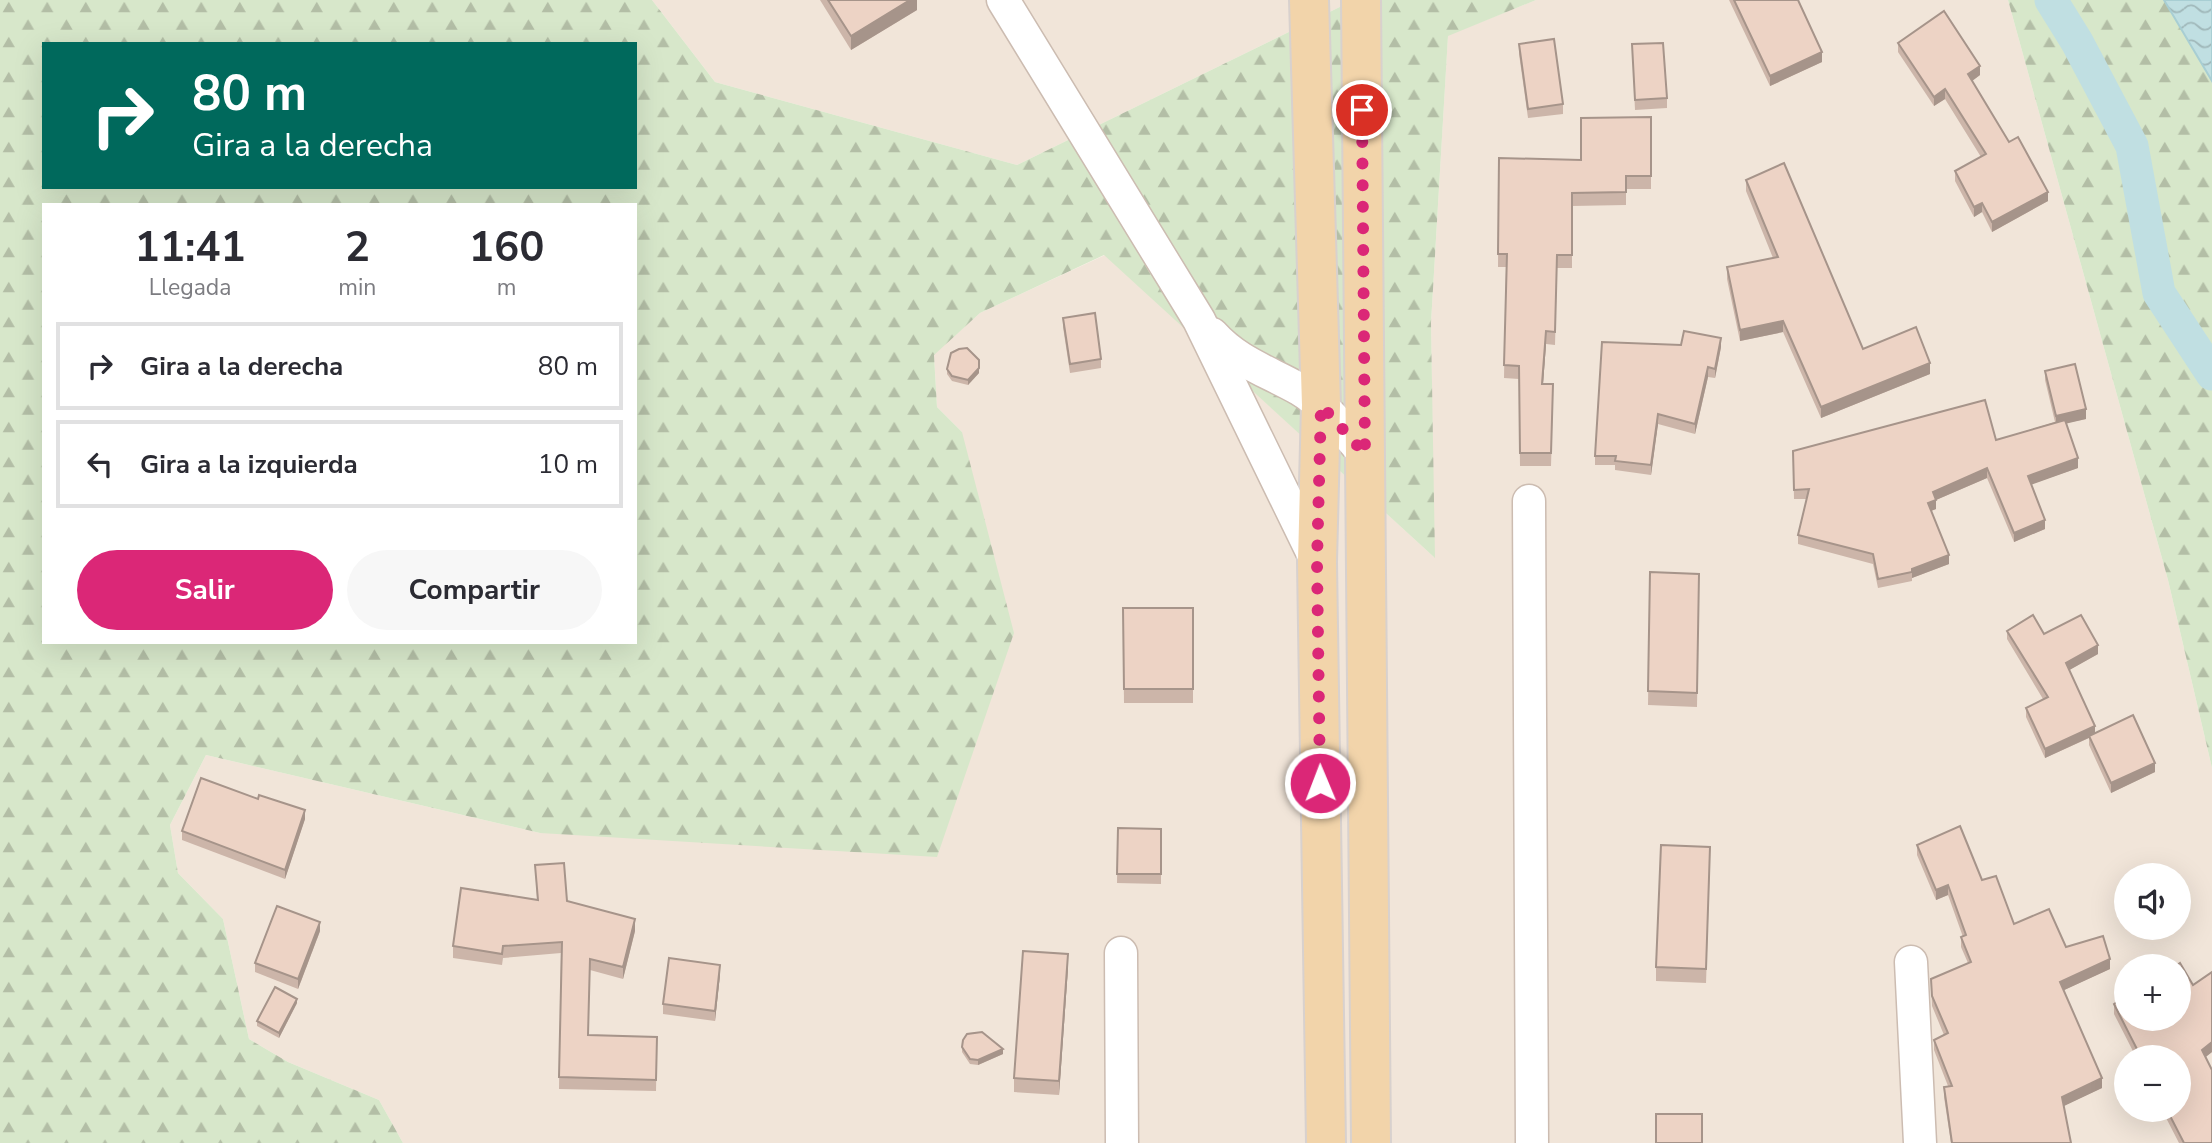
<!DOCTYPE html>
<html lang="es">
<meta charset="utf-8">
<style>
:root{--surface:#fff;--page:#f7f7f7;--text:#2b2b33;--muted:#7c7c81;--line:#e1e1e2;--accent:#db2777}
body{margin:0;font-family:"Nunito Sans",sans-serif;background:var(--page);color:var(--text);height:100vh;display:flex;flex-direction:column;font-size:26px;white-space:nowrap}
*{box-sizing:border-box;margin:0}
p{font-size:23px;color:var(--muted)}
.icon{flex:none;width:38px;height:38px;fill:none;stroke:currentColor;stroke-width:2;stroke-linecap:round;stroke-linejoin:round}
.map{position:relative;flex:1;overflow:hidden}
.drawer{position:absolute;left:42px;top:203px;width:595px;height:441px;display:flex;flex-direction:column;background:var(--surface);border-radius:0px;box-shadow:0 7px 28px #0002}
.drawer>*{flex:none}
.hud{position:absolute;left:42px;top:42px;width:595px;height:147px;border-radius:0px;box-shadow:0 7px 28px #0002;background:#00695c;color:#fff;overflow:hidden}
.buttons{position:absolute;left:2114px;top:863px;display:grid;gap:14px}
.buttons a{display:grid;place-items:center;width:77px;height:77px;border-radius:50%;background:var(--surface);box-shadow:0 7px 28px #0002;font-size:35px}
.pin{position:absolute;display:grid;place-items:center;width:60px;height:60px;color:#fff;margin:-30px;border:4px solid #fff;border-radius:50%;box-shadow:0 2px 7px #0007}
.me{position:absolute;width:77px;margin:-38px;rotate:359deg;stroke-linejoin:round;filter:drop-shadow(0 0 5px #0008)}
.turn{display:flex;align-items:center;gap:24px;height:147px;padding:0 35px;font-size:32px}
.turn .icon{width:91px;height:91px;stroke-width:2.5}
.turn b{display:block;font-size:49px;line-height:60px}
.eta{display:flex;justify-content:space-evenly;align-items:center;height:119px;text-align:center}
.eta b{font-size:42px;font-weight:700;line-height:49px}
.button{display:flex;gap:14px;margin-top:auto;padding:14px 35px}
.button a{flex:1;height:80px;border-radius:42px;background:var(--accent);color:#fff;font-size:28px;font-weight:700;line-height:80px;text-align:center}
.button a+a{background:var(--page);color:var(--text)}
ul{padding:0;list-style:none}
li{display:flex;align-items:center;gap:21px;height:88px;margin:0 14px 10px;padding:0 21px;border:4px solid var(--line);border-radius:0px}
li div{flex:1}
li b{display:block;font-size:26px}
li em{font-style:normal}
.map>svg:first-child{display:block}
.residential{fill:#f1e5d9;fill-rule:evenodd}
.forest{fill:url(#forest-firs);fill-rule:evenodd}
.water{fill:url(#water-waves);stroke:#a8ced3;stroke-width:2}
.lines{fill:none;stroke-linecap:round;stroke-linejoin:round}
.canal{stroke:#c0dfe2;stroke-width:33}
.minor-casing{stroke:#ccbcb1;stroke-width:35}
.major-casing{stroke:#d8d1ce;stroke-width:42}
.minor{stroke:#fff;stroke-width:32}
.major{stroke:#f2d4aa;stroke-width:38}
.wall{fill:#ccb5a9}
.shaded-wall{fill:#a6948a}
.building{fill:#edd3c5;stroke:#a6948a;stroke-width:2}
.route{stroke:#db2777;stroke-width:12;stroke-dasharray:0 21.6}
</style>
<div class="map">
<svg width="2212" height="1143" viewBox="0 0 2212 1143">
<defs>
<pattern id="forest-firs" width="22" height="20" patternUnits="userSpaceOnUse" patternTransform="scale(1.75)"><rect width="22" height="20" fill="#d7e7ca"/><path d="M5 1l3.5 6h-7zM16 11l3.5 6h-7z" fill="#b3bea6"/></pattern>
<pattern id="water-waves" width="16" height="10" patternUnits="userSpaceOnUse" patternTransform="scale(1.75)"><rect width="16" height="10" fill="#c0dfe2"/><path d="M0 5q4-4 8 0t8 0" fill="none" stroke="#a0b8ba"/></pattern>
</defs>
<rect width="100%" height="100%" fill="#fbf4ea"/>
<g class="residential">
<polygon points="652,0 1354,0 1017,165 715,82"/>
<path d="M1536,0H2008L2168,580L2212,768V1143H403L379,1100L288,1062L249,1039L223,919L178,873L170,825L206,755L540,833L962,432L937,407L934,354L980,313L1105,255L1434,557L1431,323L1448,35ZM2126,875H2179V928H2126ZM2126,966H2179V1018H2126ZM2126,1057H2179V1110H2126Z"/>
</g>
<g class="forest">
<path d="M0,0H652L715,82L1017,165L1354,0H1536L1448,36L1431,323L1435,558L1104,255L980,313L934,355L937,407L962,432L1014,633L937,857L540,833L206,755L170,825L178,873L223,919L249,1039L288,1062L379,1100L403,1143H0ZM44,44H635V187H44ZM44,205H635V642H44Z"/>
<polygon points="2008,0 2212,0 2212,768 2168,580"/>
</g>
<polygon class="water" points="2164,0 2212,0 2212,81"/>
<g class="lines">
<polyline class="canal" points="2051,0 2077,42 2132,146 2159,293 2212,374"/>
<defs>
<g id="minor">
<polyline points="1003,0 1199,320 1317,562"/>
<path d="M1212,334C1237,362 1267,371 1299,389C1326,405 1345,432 1365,455"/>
<polyline points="1529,501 1532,1143"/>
<polyline points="1121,953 1122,1143"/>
<polyline points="1911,962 1920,1143"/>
</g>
<g id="major">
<polyline points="1309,0 1321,405 1317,562 1326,1143"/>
<polyline points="1361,0 1371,1143"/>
</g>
</defs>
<use href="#minor" class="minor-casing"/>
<use href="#major" class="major-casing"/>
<use href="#minor" class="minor"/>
<use href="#major" class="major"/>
</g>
<g class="wall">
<polygon points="820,0 917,0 917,10 851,50"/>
<polygon points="1729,0 1798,0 1822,62 1770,86"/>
<polygon points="1898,43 1980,75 1972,81 2009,142 2048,201 1992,232 1982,212 1974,217 1955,181 1955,171 1981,157 1945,99 1934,106 1898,52"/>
<polygon points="1519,44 1563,104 1563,114 1528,118 1519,54"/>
<polygon points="1632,44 1667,98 1667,108 1635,110"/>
<polygon points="1651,117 1651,189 1626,189 1626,205 1572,206 1572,268 1557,268 1555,345 1546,344 1543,384 1553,397 1551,466 1520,466 1519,379 1504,378 1506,267 1498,267 1499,158 1581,160"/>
<polygon points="1746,180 1863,349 1930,374 1821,418 1783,332 1740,341 1727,279 1727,267 1773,258 1746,191"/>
<polygon points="1063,318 1101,359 1101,368 1070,373 1063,327"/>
<polygon points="1721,347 1715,378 1708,377 1695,434 1658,424 1651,475 1615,470 1615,465 1595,465 1595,456"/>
<polygon points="947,369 979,373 968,385 952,381 947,374"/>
<polygon points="2045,371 2086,419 2066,423 2078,468 2031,484 2045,529 2014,542 1987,478 1936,500 1936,509 1931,511 1949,564 1912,578 1912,581 1878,588 1873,564 1798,544 1798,535 1807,499 1794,499 1793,451 1996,440 2055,422 2045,380"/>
<polygon points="1650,572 1699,574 1697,707 1648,705"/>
<polygon points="1123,608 1193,608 1193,703 1124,703"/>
<polygon points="2007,631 2044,634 2098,654 2069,670 2095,733 2155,772 2111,793 2089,745 2089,738 2045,758 2026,717 2026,708 2043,699 2007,639"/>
<polygon points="305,819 285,879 182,840 182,831"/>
<polygon points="1118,828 1161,829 1161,884 1117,883"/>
<polygon points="1917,845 1982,880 2014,924 2066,947 2110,969 2064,990 2102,1088 2063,1106 2071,1143 1951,1143 1944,1097 1944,1087 1948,1086 1934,1050 1934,1040 1944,1035 1932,1006 1931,979 1968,963 1961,947 1961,937 1963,937 1948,895 1936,900 1917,855"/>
<polygon points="1710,861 1706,983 1656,981 1656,967"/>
<polygon points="535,865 567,901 635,931 623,979 590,970 588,1035 657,1037 656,1091 559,1089 561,953 503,958 502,965 453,958 453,946 537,899"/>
<polygon points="320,931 298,989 255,972 255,963"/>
<polygon points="1068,968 1059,1095 1014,1092 1014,1078"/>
<polygon points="720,975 715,1021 663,1014 663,1004"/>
<polygon points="297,1003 279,1038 257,1026 257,1021"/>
<polygon points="2114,1004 2212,1052 2205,1057 2212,1143 2179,1143 2162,1110 2179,1110 2179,1057 2136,1057 2114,1014"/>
<polygon points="962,1047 1003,1054 978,1065 970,1064 962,1052"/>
</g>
<g class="shaded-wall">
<polygon points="910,0 917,0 917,10 851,50 851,36"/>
<polygon points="1822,52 1822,62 1770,86 1770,76"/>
<polygon points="1980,66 1980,75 1968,84 1968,74"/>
<polygon points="1945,89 1945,99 1934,106 1934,97"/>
<polygon points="2048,192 2048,201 1992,232 1992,222"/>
<polygon points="1982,203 1982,212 1974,217 1974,207"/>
<polygon points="1783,321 1783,332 1740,341 1740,330"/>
<polygon points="1546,331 1546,344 1542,397 1542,384"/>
<polygon points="1721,338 1721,347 1715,378 1715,369"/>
<polygon points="1930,363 1930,374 1821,418 1821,407"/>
<polygon points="1708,367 1708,377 1695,434 1695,424"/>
<polygon points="979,368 979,373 968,385 968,380"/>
<polygon points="2086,409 2086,419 2056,426 2056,416"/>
<polygon points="1658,414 1658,424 1651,475 1651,465"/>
<polygon points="2078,458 2078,468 2028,486 2028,476"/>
<polygon points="1987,468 1987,478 1936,500 1936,509 1928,512 1928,503 1933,492"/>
<polygon points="2045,520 2045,529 2014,542 2014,533"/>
<polygon points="1949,555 1949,564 1912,578 1912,569"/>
<polygon points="2098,645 2098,654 2066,672 2066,663"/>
<polygon points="2095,726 2095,735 2045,758 2045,749"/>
<polygon points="2155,763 2155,772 2111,793 2111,783"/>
<polygon points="305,810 305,819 285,879 285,870"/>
<polygon points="1948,885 1948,895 1936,900 1936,890"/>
<polygon points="635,919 635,931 623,979 623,967"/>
<polygon points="320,922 320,931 298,989 298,979"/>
<polygon points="1068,954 1068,968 1059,1095 1059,1081"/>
<polygon points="2110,959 2110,969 2060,992 2060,982"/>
<polygon points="720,965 720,975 715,1021 715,1011"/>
<polygon points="297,999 297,1003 279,1038 279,1033"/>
<polygon points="2212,1042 2212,1052 2202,1060 2202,1050"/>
<polygon points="1003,1049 1003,1054 978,1065 978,1060"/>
<polygon points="2102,1078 2102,1088 2062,1107 2062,1097"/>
</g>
<g class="building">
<polygon points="828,0 910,0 851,36"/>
<polygon points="1734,0 1798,0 1822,52 1770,76"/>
<polygon points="1944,11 1980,66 1968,74 2009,142 2018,137 2048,192 1992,222 1982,203 1974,207 1955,171 1986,154 1945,89 1934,97 1898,43"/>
<polygon points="1554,39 1563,104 1528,109 1519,44"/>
<polygon points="1663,43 1667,98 1635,100 1632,44"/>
<polygon points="1651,117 1651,176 1626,176 1626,192 1572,193 1572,255 1557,255 1555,332 1546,331 1542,384 1553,384 1551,453 1520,453 1519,366 1504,365 1507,254 1498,254 1499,158 1581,160 1581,118"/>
<polygon points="1784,163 1863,349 1916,327 1930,363 1821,407 1783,321 1740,330 1727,267 1778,257 1746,180"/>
<polygon points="1095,313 1101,359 1070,364 1063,318"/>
<polygon points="1684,331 1721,338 1715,369 1708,367 1695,424 1658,414 1651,465 1615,461 1616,456 1595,456 1602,342 1681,345"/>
<polygon points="967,348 979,360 979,368 968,380 952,376 947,369 951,353 959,349"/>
<polygon points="2075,364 2086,409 2056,416 2045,371"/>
<polygon points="1985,400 1996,440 2065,420 2078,458 2028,476 2045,520 2014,533 1987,468 1933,492 1936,500 1928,503 1949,555 1912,569 1912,572 1878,579 1873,554 1798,535 1809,489 1794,490 1793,451"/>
<polygon points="1650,572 1699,574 1697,693 1648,691"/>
<polygon points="1123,608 1193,608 1193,689 1124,689"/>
<polygon points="2033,615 2044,634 2081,615 2098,645 2066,663 2095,726 2045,749 2026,708 2048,697 2007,631"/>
<polygon points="2133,715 2155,763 2111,783 2089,736"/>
<polygon points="201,778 258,799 259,795 305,810 285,870 182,831"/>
<polygon points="1960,826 1982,880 1996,876 2014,924 2049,909 2066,947 2103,936 2110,959 2060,982 2102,1078 2062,1097 2071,1143 1952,1143 1944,1087 1952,1086 1934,1040 1948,1033 1932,996 1931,979 1971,962 1961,937 1966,935 1948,885 1936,890 1917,845"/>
<polygon points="1118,828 1161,829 1161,874 1117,874"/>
<polygon points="1661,845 1710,847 1706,969 1656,967"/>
<polygon points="564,863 567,901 635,919 623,967 590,959 588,1035 657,1037 656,1080 559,1077 562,942 503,946 502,954 453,946 461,888 538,900 535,865"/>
<polygon points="277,906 320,922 298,979 255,963"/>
<polygon points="1023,951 1068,954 1059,1081 1014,1078"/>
<polygon points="669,958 720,965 715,1011 663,1004"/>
<polygon points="2180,963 2193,985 2212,972 2212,1042 2202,1050 2212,1070 2212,1143 2184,1143 2167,1110 2179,1110 2179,1057 2141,1057 2114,1004 2126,996 2126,1018 2179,1018 2179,966 2176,966"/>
<polygon points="275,987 297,999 279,1033 257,1021"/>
<polygon points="982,1032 1003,1049 978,1060 970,1059 962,1047 963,1040 967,1034"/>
<rect x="1656" y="1114" width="46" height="29"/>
</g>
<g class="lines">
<polyline class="route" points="1320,783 1317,562 1321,405 1365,454 1362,110"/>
</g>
</svg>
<div class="buttons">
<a><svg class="icon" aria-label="sound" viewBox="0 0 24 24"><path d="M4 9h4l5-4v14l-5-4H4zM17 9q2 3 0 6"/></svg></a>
<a>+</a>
<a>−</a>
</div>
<div class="pin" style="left:1362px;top:110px;background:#d93025"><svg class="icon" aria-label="arrive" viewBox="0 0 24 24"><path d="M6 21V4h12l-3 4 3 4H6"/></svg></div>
<svg class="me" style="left:1320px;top:783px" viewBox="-20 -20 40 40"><circle r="17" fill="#db2777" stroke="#fff" stroke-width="3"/><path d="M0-11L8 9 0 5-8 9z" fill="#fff"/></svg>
<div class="hud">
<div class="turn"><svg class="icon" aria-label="right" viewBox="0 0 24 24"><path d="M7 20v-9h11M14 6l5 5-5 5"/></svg><div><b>80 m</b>Gira a la derecha</div></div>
</div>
<section class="drawer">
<div class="eta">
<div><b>11:41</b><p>Llegada</p></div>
<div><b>2</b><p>min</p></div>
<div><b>160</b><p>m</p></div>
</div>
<ul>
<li><svg class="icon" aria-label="right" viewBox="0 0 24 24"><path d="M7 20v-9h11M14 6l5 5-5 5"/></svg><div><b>Gira a la derecha</b></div><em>80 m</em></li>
<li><svg class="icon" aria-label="left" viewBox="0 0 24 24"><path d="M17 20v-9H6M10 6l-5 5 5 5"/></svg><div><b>Gira a la izquierda</b></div><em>10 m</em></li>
</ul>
<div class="button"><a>Salir</a><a>Compartir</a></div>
</section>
</div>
